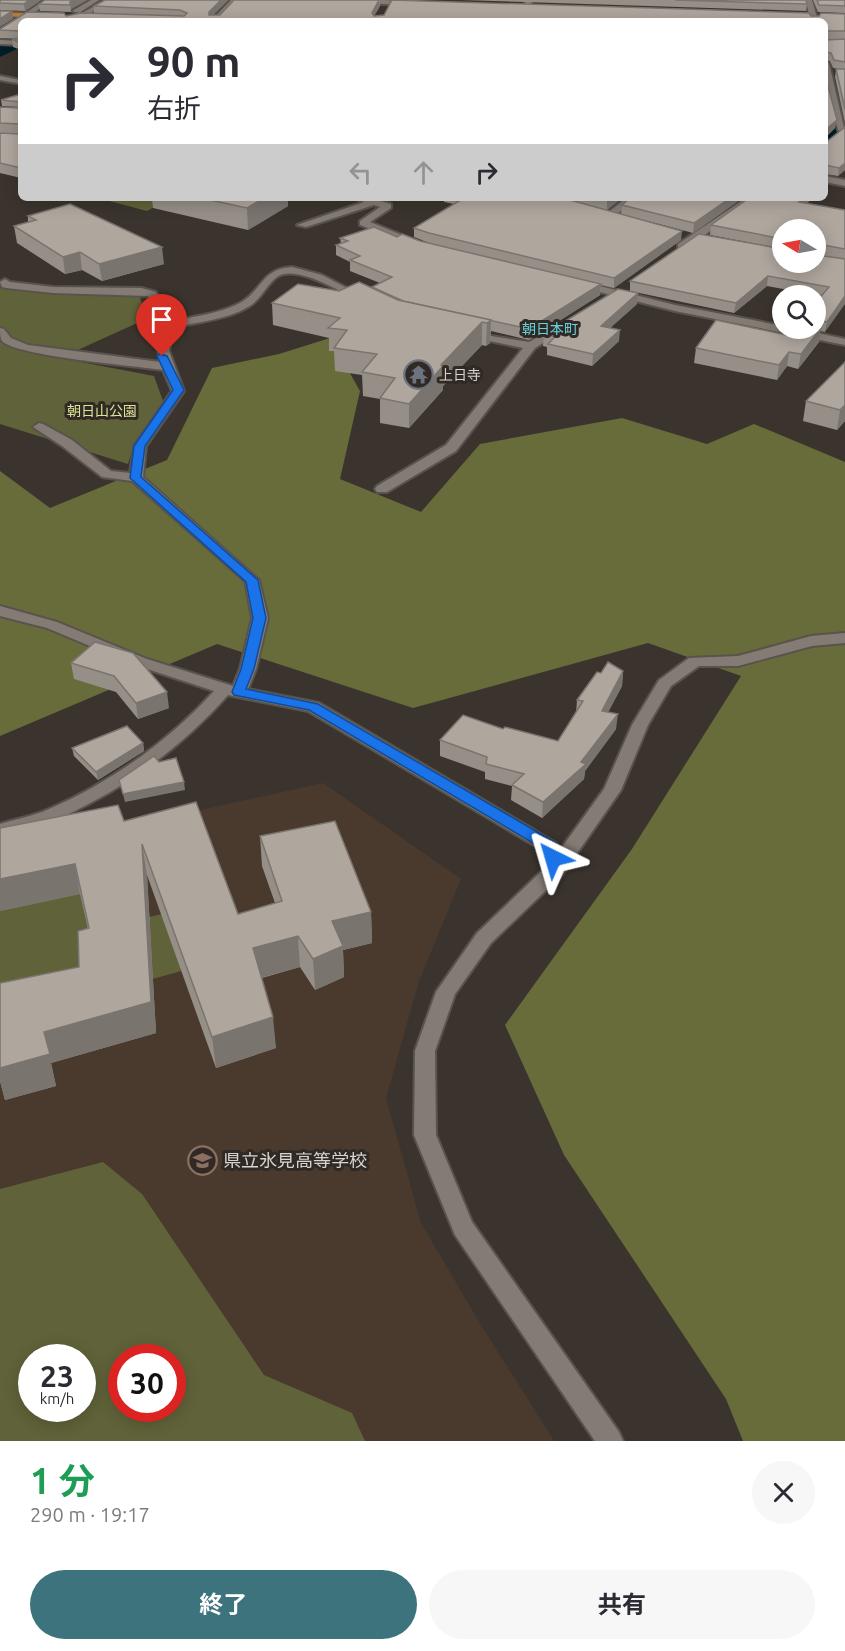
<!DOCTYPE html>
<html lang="ja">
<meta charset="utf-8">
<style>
:root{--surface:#fff;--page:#f7f7f7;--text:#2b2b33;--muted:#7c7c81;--accent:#3d737d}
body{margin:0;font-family:Ubuntu,"Noto Sans JP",sans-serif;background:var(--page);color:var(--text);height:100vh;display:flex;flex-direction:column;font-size:22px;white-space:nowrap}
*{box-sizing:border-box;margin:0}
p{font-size:20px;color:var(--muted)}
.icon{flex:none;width:33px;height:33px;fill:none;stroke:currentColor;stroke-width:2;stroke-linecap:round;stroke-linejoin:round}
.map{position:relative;height:1441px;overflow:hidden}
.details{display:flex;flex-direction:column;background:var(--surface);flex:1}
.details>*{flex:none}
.top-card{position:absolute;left:18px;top:18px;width:810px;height:183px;border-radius:9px;box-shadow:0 3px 15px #0003;background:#fff;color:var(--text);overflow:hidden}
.needle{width:39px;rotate:280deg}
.fabs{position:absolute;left:772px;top:219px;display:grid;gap:12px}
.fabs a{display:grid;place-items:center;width:54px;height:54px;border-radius:50%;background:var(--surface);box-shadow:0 3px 15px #0003;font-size:30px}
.speed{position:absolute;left:18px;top:1344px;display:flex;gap:12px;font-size:30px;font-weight:700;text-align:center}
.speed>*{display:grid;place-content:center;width:78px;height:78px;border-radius:50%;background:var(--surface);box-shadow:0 3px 15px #0003;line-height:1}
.speed small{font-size:15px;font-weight:400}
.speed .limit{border:9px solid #d22;background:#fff;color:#111}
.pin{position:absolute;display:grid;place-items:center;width:51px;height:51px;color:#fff;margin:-62px -26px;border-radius:50% 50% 50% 0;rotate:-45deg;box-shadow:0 0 6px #0007}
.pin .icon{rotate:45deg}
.me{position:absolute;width:66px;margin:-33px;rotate:320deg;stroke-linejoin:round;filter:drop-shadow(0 0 4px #0008)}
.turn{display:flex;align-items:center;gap:21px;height:126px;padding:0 30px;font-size:27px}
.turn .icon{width:78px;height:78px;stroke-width:2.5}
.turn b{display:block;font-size:42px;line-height:51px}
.lanes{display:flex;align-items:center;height:57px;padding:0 30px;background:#0003;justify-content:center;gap:30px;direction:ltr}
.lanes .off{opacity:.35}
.round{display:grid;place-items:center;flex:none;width:63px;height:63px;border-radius:32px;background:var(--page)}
.overview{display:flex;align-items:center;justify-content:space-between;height:102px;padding:0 30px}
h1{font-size:36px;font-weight:700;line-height:45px;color:#1e9e55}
.primary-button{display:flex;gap:12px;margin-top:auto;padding:12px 30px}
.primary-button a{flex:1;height:69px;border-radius:36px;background:var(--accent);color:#fff;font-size:24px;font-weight:700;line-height:69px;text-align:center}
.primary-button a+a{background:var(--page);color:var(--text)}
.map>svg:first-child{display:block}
.education{fill:#493a2d;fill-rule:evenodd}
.green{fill:#606339;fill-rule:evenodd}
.forest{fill:#686c3a}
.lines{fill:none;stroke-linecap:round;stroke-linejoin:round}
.river{fill:#001e27;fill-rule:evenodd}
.pedestrian-casing{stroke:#59534e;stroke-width:4}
.minor-casing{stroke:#59534e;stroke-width:4}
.tertiary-casing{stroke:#59534e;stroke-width:4}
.trunk-casing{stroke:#59534e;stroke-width:4}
.pedestrian{fill:#847c74;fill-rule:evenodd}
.minor{fill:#847c74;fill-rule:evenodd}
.tertiary{fill:#847c74;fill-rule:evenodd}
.trunk{fill:#b77a38;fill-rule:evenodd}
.wall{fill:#968f88;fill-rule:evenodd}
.shaded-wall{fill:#7a746f}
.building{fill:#afa69e;stroke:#7a746f;stroke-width:1.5}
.route{fill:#1a73e8;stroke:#114b97;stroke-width:1.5}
.labels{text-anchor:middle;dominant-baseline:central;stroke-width:6;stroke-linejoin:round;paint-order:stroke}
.far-neighbourhood-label{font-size:14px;fill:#67d2df;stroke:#312a24}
.far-poi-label{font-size:14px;fill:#d8d3cf;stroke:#312a24;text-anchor:start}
.far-park-label{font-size:14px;fill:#dde395;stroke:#312a24}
.near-poi-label{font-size:18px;fill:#d8d3cf;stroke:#312a24;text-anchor:start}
</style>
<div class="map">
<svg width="845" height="1441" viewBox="0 0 845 1441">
<rect width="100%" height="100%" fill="#3b342e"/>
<path class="education" d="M323,783L461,879L419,981L386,1098L421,1223L478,1320L554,1441H0V854ZM32,1358H82V1408H32ZM122,1358H172V1408H122Z"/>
<g class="green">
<polygon points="98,198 171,198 147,211"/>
<polygon points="0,288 48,293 132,295 140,297 146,319 60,358 154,376 163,401 134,444 128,464 0,424"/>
<polygon points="80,894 89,930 167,913 181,971 85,998 0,1016 0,911"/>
<path d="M103,1162L142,1194L264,1375L352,1413L365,1441H0V1189ZM32,1358H82V1408H32ZM122,1358H172V1408H122Z"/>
</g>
<polygon class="forest" points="330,338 360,391 340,479 421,512 480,444 622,418 707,444 754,424 845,462 845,1441 743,1441 726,1399 564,1155 505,1025 632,849 741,676 648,643 413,708 217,644 0,736 0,471 50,508 167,460 212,368 279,354"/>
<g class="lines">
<g class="river">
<polygon points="21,30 21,47 0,57 0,40"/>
<polygon points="825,126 845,128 845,144 825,142"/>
</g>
<defs>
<polygon id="pedestrian" points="91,0 99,0 79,13 72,11"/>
<g id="minor">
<polygon points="45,0 53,0 0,35 0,30"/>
<polygon points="106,0 114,0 76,21 67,21"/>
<polygon points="231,0 238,0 219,21 211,21"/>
<polygon points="321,0 386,0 416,3 413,5 324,2"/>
<polygon points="526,0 532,0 527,21 519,21"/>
<polygon points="0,40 21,41 21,45 0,44"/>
<polygon points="825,61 829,63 845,132 838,130 825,79"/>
<polygon points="0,76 21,80 21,84 0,80"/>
<polygon points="825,176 845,180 845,186 825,182"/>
<polygon points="354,198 370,198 391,204 391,208 370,222 424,244 415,246 360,225 360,221 380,207 374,205 306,227 297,225 364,202"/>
<polygon points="626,198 637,198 612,218 606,218 606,214"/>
<polygon points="746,198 757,198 686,248 678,248 678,244"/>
<path d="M292,267L322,275L368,299L367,301H359C341,292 296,264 277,277C266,285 261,300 248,307C226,320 196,322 172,328L169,351L184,391L146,446L143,477L259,580L268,618L256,669L248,689L319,703L556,843L560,850L604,789L632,725L659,680L689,658L738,656L811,636L845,633V643L812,646L738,666H699L671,686L648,725L621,790L562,875L555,876L548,875L542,850L308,711L228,695C182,747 126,788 62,817C43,826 20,830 0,836V824C16,819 34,816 49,809C111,782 169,741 214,691L135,665L47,628L0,616V606L57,622L147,659L233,686L240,669L252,618L245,581L132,481L102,477L62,446L33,427L39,423L43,424L72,440L111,471L130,473L134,446L172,391L163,370C137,366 15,356 2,341C0,338 0,332 0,328L4,329L11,338L28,345L160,362L157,343L161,326L148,296L53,293L6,288L2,287L0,282L5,279L10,282L53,287L141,288L156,292L171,322C193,316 219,314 240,303C263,290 261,269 292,267Z"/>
<polygon points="580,281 675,305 783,326 783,328 795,328 845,339 845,345 675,311 576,286 575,284"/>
<polygon points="561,324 567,327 565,329 535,348 456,451 387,492 377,492 375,489 377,486 446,445 523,348 466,336 466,332 529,342"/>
</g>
<g id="tertiary">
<polygon points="806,0 812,0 818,21 810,21"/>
<polygon points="555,864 562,865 564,870 562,875 491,943 455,994 435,1051 436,1135 472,1222 619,1432 623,1441 595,1441 455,1235 414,1135 415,1051 436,992 477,933 548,865"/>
</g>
<polygon id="trunk" points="0,12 45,14 49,16 45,18 0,16"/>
</defs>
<use href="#pedestrian" class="pedestrian-casing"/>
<use href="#minor" class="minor-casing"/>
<use href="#tertiary" class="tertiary-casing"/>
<use href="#trunk" class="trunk-casing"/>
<use href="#pedestrian" class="pedestrian"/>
<use href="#minor" class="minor"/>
<use href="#tertiary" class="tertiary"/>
<use href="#trunk" class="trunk"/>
</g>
<g class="wall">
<polygon points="0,0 41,0 25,11 0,10"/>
<polygon points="45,0 87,0 71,9 71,12 40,11 39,4"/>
<polygon points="105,0 228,0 213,15 220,15 234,0 380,0 380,6 374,16 819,16 845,14 845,39 826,39 826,40 845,39 845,123 835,77 836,69 839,69 833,68 830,61 825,60 825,21 21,39 0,38 0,29 66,16 94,13 94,6"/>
<polygon points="461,0 806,0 807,4 806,11"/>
<polygon points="813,0 845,0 845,13 818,12"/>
<polygon points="12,39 21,39 21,50 13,47"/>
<polygon points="825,75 835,128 826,137 826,142 845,170 838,176 825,174"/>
<polygon points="21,94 21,178 0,173 0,107 20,107 2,106 1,100"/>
<polygon points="152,198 288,198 288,206 248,230 153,208"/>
<polygon points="444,198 622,198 607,210 621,214 622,205 630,198 742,198 693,233 625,215 681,240 614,288 601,285 600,295 529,340 491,331 490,343 486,346 482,345 443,386 443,390 409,428 380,423 380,399 363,396 362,375 335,371 334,351 329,351 329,338 273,325 272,303 339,291 372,288 372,287 380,283 350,271 350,262 336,255 336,245 341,244 340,238 397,237 429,243 414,237 414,228 454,204 444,202"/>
<path d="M749,198H813L807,203L845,210V259L817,254L845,259L825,332L820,331L819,342L798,369L787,366L777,380L694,363L696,348L786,335L816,328V302L821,296L767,286L734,313L630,291V281L783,249L710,235L711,225ZM783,230L816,262L783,249Z"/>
<polygon points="28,216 164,264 102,281 82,270 65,274 17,243 14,226 28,222"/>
<polygon points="637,304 610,328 619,341 592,366 547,355 547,347 543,346 544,334"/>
<polygon points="845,362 845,421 837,430 803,421 806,401"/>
<polygon points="95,642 169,708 138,719 116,692 74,679 71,663"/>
<polygon points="623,671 622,686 608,712 616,729 585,771 584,779 542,818 511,800 512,786 485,779 485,772 440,756 440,740 503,729 558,741 576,713 577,700 601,673"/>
<polygon points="143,743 144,751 98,780 74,756 72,748"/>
<polygon points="124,821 238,914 275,903 262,866 260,836 371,912 372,943 343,950 344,977 315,990 300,967 262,978 276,1048 216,1068 147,875 156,1033 51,1063 56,1086 5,1100 0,1081 0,983 79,967 88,929 80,894 0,911"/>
</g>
<g class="shaded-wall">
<polygon points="29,0 41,0 25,11 24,4"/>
<polygon points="73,0 87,0 71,9 71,12 70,2"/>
<polygon points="221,0 228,0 209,19 209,12"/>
<polygon points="379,0 380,6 372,20 372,13"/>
<polygon points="12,11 13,19 0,27 0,19"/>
<polygon points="837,120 835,128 825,137 825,130"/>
<polygon points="845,163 845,170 838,176 839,168"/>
<polygon points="829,176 828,185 825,187 825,180"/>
<polygon points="264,198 288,198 288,206 248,230 247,208"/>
<polygon points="611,198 622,198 607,210 607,200"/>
<polygon points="730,198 742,198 693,233 694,223"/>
<polygon points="803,198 813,198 798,211 799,202"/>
<polygon points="682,231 681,240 614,288 614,278"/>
<polygon points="162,247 164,264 102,281 99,264"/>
<polygon points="80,252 82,270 65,274 63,257"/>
<polygon points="768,276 767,286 734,313 736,303"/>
<polygon points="601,284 600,295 529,340 529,329"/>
<polygon points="638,293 637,304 600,337 601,326"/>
<polygon points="845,296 845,304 825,332 827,322"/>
<polygon points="491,320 490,343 486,346 487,323"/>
<polygon points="482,322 482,345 443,386 443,390 409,428 409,404 441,365"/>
<polygon points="821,328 819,342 798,369 801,354"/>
<polygon points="620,330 619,341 592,366 593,354"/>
<polygon points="789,352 787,366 777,380 779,365"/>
<polygon points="845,405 845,421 837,430 840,410"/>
<polygon points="623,671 622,686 601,726 602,711"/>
<polygon points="167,692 169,708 138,719 136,703"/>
<polygon points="618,714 616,729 585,771 584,779 542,818 543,802 581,762"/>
<polygon points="143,743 144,751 98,780 96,772"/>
<polygon points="184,782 185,790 125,802 123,794"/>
<polygon points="142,844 147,875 156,1033 51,1063 56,1086 5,1100 0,1081 0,1068 44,1032 151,1002"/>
<polygon points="75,864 80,894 0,911 0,879"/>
<polygon points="371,912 372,943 343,950 344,977 315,990 313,959 332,921"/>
<polygon points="298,936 300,967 256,979 253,948"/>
<polygon points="273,1017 276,1048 216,1068 212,1037"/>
</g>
<g class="building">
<polygon points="0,0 29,0 24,4 0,3"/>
<polygon points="45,0 73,0 70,2 70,5 39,4"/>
<polygon points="105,0 221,0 209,12 209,15 220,15 234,0 379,0 372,13 374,16 384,15 392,0 809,13 811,16 819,16 821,13 845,14 845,31 826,31 825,32 825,21 21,21 21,37 20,31 0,30 0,29 27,12 64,13 66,16 81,13 184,16 187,13 180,10 94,6"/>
<polygon points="675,0 806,0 807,4"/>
<polygon points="817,0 845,0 845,6 819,5"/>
<polygon points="0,11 12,11 0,19"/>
<polygon points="825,37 826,40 845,39 845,62 834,60 831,53 825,52"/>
<polygon points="12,39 21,39 21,43"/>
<polygon points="836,69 845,69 845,109"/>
<polygon points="825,75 837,120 825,130"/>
<polygon points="21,94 21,102 1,100"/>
<polygon points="21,106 21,125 20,124 0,123 0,107 19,108"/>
<polygon points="845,127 845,163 839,168 825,165 825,131 826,142"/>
<polygon points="21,129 21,168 0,163 0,133 19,134"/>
<polygon points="201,198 264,198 247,208"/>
<polygon points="463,198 563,198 682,231 614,278 429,233 414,228 464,198"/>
<polygon points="598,198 611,198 607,200"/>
<polygon points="630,198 730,198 694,223 622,205"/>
<polygon points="749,198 803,198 799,202 845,210 845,249 818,244 816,246 816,230 783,230 783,239 711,225"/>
<polygon points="70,204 162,247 99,264 80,252 63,257 14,226 36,220 28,216"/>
<polygon points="374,227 397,237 402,234 420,241 601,284 529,329 403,301 372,287 392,277 350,260 360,256 336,245 348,241 340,238"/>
<polygon points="699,234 783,249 783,262 816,262 816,250 817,255 845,259 845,296 827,322 816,320 816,302 829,287 768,276 736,303 630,281"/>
<polygon points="359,282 398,300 491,320 487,323 482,322 441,365 443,366 409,404 380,398 395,378 362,372 377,354 334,348 347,330 328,328 340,318 272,303 298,284 339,291"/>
<polygon points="618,289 638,293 601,326 620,330 593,354 548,344 555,337 544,334"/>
<polygon points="716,320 786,335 791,328 816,328 816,327 821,328 801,354 789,352 779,365 696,348"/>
<polygon points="845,362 845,405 840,410 806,401"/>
<polygon points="95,642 133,653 167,692 136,703 114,676 71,663"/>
<polygon points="608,662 623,671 602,711 618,714 581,762 586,764 543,802 512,785 524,774 486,764 487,757 440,740 463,715 503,729 505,727 558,741 583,701 577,700 597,672 601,673"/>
<polygon points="127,726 143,743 96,772 72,748"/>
<polygon points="154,756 159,762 176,758 184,782 123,794 119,780"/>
<polygon points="196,802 238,914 282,901 260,836 335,821 371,912 332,921 343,946 313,959 298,936 253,948 273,1017 212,1037 142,844 151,1002 44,1032 50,1054 0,1068 0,983 79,967 78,931 89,928 75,864 0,879 0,828 118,805 124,821"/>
</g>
<polygon class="route" points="159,354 167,356 184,390 145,446 141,477 258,580 266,618 254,669 246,689 318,704 556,843 560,858 558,862 547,862 543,849 309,710 234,695 232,692 241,669 253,618 246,582 130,478 134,446 173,390 157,356"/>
<defs>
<symbol id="temple-ring" viewBox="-11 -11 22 22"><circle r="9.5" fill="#312a24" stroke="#6b7280" stroke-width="1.5"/><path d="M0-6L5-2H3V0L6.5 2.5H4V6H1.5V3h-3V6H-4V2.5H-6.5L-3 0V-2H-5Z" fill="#6b7280"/></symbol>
<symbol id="school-ring" viewBox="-11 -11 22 22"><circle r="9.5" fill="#312a24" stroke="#8d6e63" stroke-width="1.5"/><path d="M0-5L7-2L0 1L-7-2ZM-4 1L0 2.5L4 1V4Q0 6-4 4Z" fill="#8d6e63"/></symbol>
</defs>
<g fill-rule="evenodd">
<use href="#temple-ring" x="402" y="358" width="33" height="33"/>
<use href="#school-ring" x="186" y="1144" width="33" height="33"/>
</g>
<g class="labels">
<g class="far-neighbourhood-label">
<text x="550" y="329">朝日本町</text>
</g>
<g class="far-poi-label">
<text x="439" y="375">上日寺</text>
</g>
<g class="far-park-label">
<text x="102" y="411">朝日山公園</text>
</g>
<g class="near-poi-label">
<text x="223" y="1160">県立氷見高等学校</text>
</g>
</g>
</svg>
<div class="fabs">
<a><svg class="needle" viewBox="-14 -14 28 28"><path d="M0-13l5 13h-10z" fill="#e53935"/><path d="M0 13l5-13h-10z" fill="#7c7c81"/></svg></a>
<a><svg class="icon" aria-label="search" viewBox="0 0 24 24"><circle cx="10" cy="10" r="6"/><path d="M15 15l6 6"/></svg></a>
</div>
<div class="speed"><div>23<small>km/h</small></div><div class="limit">30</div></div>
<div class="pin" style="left:162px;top:356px;background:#d93025"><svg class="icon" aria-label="arrive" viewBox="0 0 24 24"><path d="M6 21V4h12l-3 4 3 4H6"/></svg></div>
<svg class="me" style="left:553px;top:858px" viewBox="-20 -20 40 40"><path d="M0-17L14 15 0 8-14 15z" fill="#1a73e8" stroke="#fff" stroke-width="4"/></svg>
<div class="top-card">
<div class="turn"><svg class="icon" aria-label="right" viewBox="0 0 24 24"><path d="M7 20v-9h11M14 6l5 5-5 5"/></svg><div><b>90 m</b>右折</div></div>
<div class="lanes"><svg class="icon off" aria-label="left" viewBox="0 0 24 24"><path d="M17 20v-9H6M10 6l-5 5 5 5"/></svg><svg class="icon off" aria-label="ahead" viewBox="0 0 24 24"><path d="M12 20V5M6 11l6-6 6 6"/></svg><svg class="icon" aria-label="right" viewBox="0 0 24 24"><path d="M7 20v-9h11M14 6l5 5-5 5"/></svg></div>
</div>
</div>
<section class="details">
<div class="overview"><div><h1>1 分</h1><p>290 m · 19:17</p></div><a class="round"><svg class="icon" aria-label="close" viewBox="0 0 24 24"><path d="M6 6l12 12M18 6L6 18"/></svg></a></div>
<div class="primary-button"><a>終了</a><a>共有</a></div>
</section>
